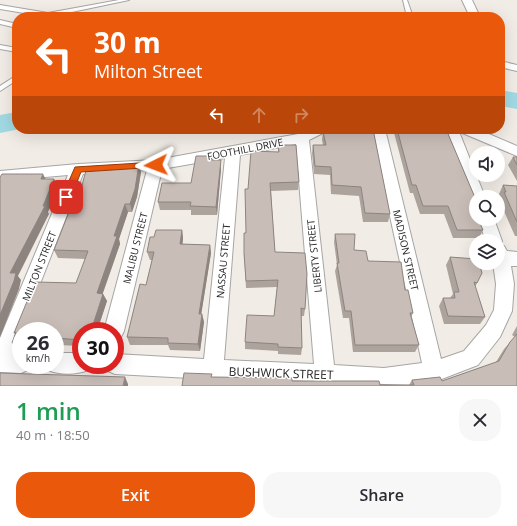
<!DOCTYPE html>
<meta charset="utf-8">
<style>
:root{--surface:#fff;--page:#f7f7f7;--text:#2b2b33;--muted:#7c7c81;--accent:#ea580c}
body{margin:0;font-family:"Open Sans",sans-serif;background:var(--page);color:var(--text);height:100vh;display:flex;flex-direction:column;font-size:15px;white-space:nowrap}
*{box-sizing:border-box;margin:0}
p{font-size:13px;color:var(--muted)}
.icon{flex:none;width:22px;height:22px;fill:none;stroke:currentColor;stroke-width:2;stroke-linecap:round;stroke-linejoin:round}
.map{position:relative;height:386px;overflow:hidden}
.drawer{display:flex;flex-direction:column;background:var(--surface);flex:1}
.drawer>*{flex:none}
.top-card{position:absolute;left:12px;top:12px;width:493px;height:122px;border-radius:16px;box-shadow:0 4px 16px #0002;background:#ea580c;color:#fff;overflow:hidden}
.fabs{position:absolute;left:469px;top:146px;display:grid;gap:8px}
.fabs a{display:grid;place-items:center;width:36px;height:36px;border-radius:50%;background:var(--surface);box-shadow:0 4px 16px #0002;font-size:20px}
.speed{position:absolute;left:12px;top:322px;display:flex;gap:8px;font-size:20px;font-weight:700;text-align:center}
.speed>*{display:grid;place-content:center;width:52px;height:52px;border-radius:50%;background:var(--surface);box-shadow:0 4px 16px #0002;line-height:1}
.speed small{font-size:10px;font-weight:400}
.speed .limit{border:6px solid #d22;background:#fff;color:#111}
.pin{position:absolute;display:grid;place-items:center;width:34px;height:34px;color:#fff;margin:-17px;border-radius:8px;box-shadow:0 2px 6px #0006}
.me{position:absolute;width:44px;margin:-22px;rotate:267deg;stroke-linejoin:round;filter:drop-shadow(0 0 3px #0008)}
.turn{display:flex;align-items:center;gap:14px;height:84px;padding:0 16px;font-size:18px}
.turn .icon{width:52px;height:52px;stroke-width:2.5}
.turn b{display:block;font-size:28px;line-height:34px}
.lanes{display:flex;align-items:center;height:38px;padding:0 16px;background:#0003;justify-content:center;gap:20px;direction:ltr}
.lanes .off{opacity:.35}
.round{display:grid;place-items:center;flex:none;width:42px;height:42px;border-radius:16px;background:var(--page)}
.headline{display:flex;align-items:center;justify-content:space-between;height:68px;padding:0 16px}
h1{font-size:24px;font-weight:600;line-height:30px;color:#1e9e55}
.button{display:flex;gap:8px;margin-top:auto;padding:8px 16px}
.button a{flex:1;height:46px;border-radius:16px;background:var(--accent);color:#fff;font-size:16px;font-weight:600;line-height:46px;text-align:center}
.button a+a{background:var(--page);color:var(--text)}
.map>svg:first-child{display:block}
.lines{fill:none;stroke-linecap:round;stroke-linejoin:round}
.river{fill:#a1d9e3;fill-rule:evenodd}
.lane-casing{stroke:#a6a6a6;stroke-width:2}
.street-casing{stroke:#a6a6a6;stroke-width:2}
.lane{fill:#fff;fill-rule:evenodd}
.street{fill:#fff;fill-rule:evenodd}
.wall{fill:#ada39d}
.shaded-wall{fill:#8d8480}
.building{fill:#c9bdb7;stroke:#8d8480}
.route{fill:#ea580c;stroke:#983908}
.labels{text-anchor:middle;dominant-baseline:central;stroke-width:3;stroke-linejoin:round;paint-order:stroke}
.street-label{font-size:10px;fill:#1f1f1f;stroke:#fff}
.near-street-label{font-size:12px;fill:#1f1f1f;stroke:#fff}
</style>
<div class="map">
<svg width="517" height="386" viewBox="0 0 517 386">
<rect width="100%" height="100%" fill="#f1ece5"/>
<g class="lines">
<g class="river">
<polygon points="500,90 517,93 517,109 500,106"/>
<polygon points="17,112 17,129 20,129 0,133 0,115"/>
</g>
<defs>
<g id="lane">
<polygon points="119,0 129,0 48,17 0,9 0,5 48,13"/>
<polygon points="403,0 407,0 413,17 407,17"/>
<polygon points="0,20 17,24 17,28 0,24"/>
<polygon points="0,45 17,48 17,52 0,49"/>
<polygon points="17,75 17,80 0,91 0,86"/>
</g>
<g id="street">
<polygon points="462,0 472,0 480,17 470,17"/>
<polygon points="500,61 517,65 517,71 500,67"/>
<path d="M309,129H327L325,132L309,140L334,365L384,368L422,363L371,129H385L441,359L464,351L486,325L494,310L496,284L493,263H498V241H486L478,219H494L502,241L500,245L504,246L507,251L517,252V266H511L514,284L512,311L500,337L478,365L434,382L401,386H344L115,374L108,371L105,365H115V354L204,359L225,158L162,169L124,331L121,337L115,339V331H104L147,170L83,174L13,353H21V365H30L28,370L21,373L0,372V338L68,175L0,181V171L78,164L156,160L298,134ZM296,144L314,364L224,360L240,155Z"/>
<polygon points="444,129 458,129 485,197 476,197 476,202 472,201 469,197"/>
<polygon points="458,129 477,129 517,146 517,156 460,132"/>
<path d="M55,353H81V365H90L88,370C76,375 60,375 48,370L46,365H55Z"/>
</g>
</defs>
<use href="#lane" class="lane-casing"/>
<use href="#street" class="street-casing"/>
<use href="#lane" class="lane"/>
<use href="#street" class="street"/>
</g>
<g class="wall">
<polygon points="345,129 373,129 390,214 388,222 363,222 359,196 331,194 330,175 314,174 312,153 313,145 323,145 322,140 323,132 345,132"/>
<polygon points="393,129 446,129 476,200 476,219 483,230 479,238 453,238 444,214 420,214 413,193 410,193"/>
<polygon points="278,145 299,182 298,190 271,191 275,252 305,309 304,316 301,316 302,348 301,355 278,354 278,351 245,349 245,342 274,316 277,287 246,288 244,253 246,233 248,189 278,152"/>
<polygon points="212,156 213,160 221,169 217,215 191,215 191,210 160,210 158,202 191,183"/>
<polygon points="513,157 517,157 517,181 508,165"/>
<polygon points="141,172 137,197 132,212 128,212 119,239 120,244 103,293 103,294 107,301 97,331 81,331 81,346 58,345 56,350 55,350 55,331 21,331 21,350 18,350 12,343 15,334 14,333 76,283 86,259 58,258 54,250 76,207"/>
<polygon points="503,185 517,186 517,236 515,236 499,200 500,198 499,194"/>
<polygon points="182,230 183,238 182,244 210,245 211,253 201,314 202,314 204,322 200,351 170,350 168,345 130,345 127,337 146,285 152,260 150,260 147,252"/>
<polygon points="335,234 354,250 405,290 413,313 411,317 419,345 415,352 353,352 349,318 343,318 335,271 337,265 334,242"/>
<polygon points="450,257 477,283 475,287 485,317 480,324 444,324 439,306 443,298 450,298 453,294 446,265"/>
<polygon points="517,326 517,386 182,386 212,377 409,385 412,380 442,381 496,362 504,349 515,337 512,335"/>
</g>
<g class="shaded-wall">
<polygon points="221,160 221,169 217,215 216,207"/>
<polygon points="139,164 141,172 137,197 132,212 130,204"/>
<polygon points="43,174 47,182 41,179"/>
<polygon points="54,179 58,188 48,212 49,214 18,276 21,280 19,289 0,337 0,315 10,273 43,206"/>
<polygon points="125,204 128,212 119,239 120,244 100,301 97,293 114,236"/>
<polygon points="182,230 183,238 182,252 180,244"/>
<polygon points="210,245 211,253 200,322 199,314"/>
<polygon points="103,294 107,301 97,331 91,331"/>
<polygon points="202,314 204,322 200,351 198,344"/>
<polygon points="55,340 58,345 56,350 55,348"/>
<polygon points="125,377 128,384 128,386 123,386"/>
</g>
<g class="building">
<polygon points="348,129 373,129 390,214 365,213 361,187 332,185 331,167 315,166 313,145 326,145 323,132 348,132"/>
<polygon points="397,129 446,129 476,200 476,208 473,208 476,214 476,219 478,219 483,230 457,230 448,206 423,206 416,185 412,185"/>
<polygon points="278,145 296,145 299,182 270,183 275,252 305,253 307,274 305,309 301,308 302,348 278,347 278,344 245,342 247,315 274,316 278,280 246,281 244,253 244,233 246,233 245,189 248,189 251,151 279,152"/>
<polygon points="196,156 212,156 211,160 221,160 216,207 190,206 191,202 158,202 162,183 191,183"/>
<polygon points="513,157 517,157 517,165"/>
<polygon points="139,164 135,189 130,204 125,204 114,236 117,236 97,293 103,294 91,331 81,331 81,340 55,338 55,331 21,331 21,343 12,343 16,332 14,333 35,282 76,283 88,251 54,250 71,207 76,207 87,167"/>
<polygon points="2,174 43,174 41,179 54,179 43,206 45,206 10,273 16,273 14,281 0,315 0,177"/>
<polygon points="503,185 517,186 517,222 504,192 506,192"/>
<polygon points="156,230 182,230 180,244 210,245 199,314 202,314 198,344 168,343 168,338 127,337 140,284 146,285 154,252 147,252 150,237 154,237"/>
<polygon points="335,234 355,234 354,250 366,251 368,261 401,262 405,290 408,290 413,313 410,313 419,345 355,345 351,311 345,311 337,263 339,263"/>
<polygon points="450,257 476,259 476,263 479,263 482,273 477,283 474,282 485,317 448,316 443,298 455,298 454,292 459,292"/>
<polygon points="517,334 517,386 182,386 184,373 212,374 211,377 292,378 292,381 379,381 380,385 414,385 412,380 440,377 442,381 499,361 510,342"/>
<polygon points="0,373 125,377 123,386 0,386"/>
</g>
<polygon class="route" points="156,162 160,165 159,167 81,172 70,199 66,200 62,197 75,167"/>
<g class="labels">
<g class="street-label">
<text transform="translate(245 149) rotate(-11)">FOOTHILL DRIVE</text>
<text transform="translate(135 248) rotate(-76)">MALIBU STREET</text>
<text transform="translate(406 250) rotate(77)">MADISON STREET</text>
<text transform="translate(314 256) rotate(-96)">LIBERTY STREET</text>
<text transform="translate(223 261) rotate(-85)">NASSAU STREET</text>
<text transform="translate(39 266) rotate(-68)">MILTON STREET</text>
</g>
<g class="near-street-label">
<text transform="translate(281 373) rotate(2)">BUSHWICK STREET</text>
</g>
</g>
</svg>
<div class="fabs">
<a><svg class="icon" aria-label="sound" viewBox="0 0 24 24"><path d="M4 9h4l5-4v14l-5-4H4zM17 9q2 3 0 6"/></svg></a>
<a><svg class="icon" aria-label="search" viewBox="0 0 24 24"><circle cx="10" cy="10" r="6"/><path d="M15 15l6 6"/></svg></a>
<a><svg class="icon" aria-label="layers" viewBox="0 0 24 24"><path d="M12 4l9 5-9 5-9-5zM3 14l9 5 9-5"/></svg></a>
</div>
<div class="speed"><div>26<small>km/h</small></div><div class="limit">30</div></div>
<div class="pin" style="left:66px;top:197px;background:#d93025"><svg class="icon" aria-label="arrive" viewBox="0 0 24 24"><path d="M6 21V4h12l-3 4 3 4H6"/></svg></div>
<svg class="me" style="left:156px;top:165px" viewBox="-20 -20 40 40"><path d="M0-17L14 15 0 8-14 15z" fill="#ea580c" stroke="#fff" stroke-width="4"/></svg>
<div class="top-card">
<div class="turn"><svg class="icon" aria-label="left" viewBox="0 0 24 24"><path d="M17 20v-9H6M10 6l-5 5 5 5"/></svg><div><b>30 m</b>Milton Street</div></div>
<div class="lanes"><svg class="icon" aria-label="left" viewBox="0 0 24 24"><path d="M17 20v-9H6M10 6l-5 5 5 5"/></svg><svg class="icon off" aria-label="ahead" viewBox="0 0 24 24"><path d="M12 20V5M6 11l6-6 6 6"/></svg><svg class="icon off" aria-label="right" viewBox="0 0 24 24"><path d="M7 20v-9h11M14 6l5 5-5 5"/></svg></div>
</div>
</div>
<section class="drawer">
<div class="headline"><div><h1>1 min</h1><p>40 m · 18:50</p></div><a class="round"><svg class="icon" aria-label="close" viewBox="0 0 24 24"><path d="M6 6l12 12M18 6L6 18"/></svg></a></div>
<div class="button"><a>Exit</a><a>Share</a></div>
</section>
